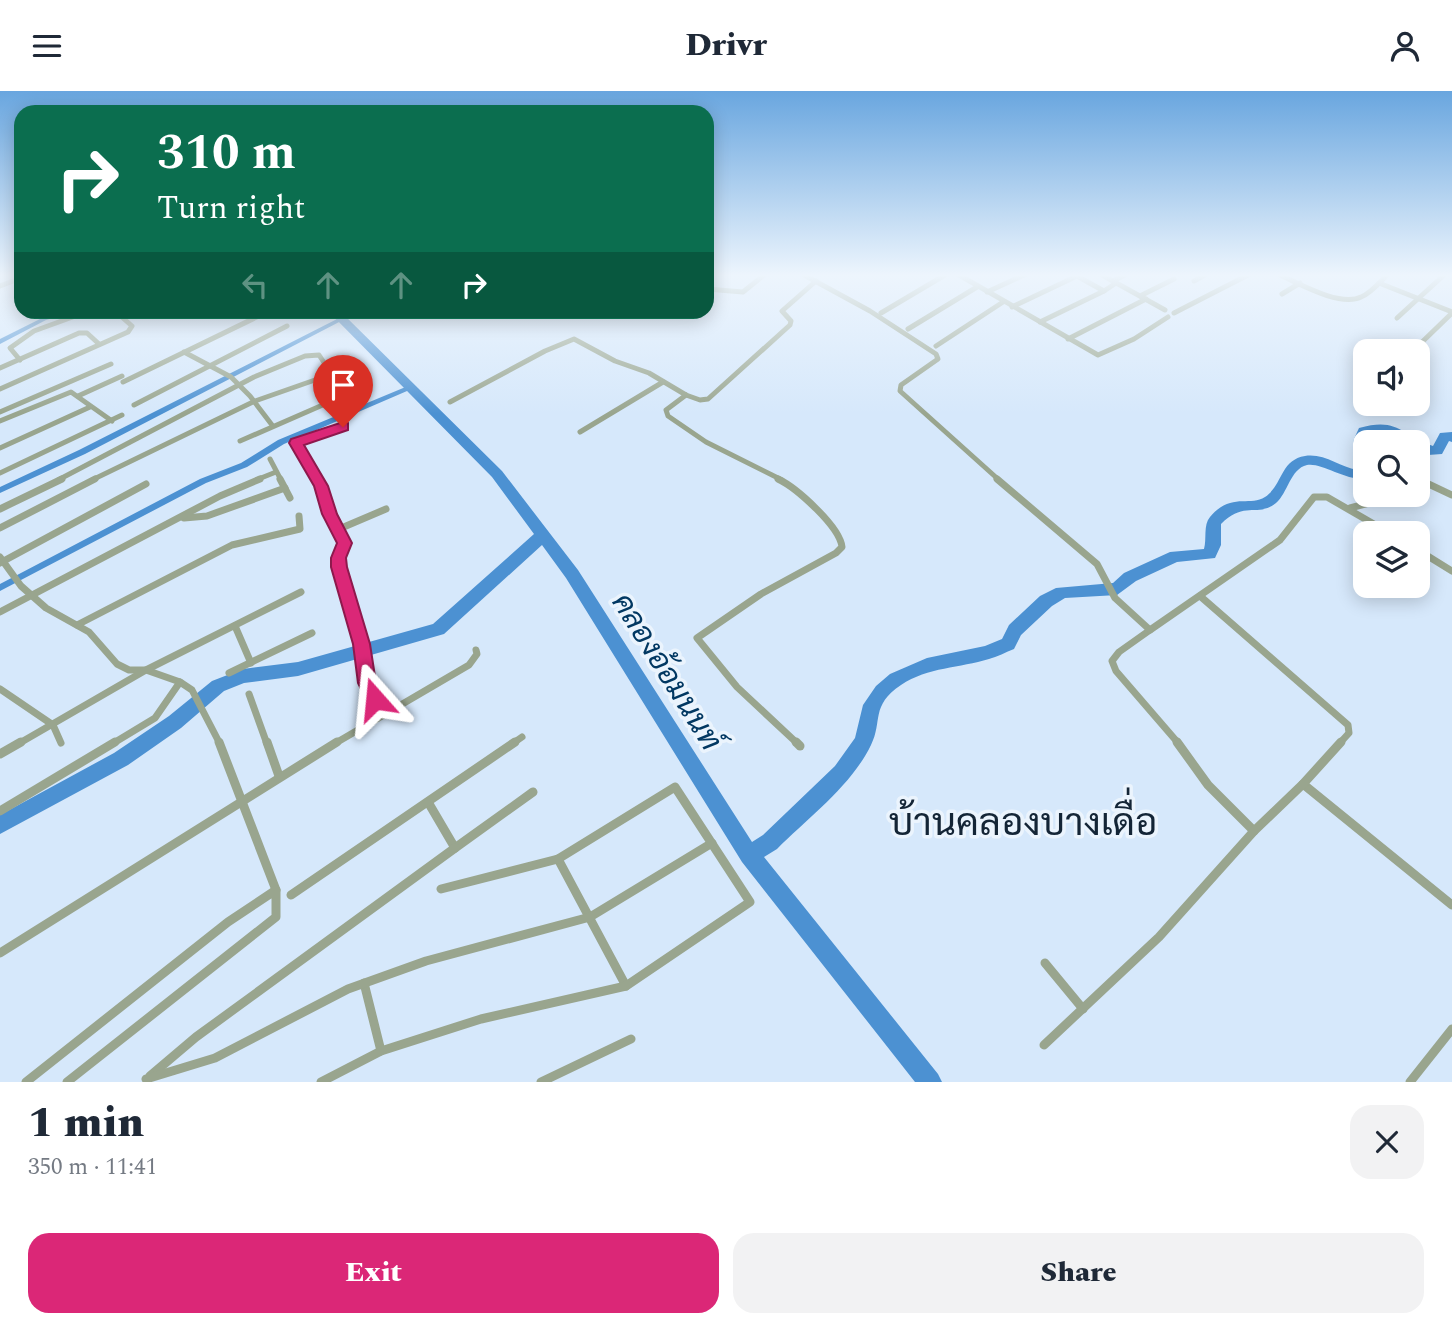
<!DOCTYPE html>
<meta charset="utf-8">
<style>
:root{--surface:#fff;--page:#f2f2f3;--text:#1f2937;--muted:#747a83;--accent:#db2777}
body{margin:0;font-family:Spectral,Sarabun,serif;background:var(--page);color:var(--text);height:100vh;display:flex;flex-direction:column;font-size:26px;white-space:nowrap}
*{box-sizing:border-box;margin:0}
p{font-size:23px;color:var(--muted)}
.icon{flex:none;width:38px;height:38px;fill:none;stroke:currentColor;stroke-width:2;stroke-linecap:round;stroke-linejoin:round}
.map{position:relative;height:991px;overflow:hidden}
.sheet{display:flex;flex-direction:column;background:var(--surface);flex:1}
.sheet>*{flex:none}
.top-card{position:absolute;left:14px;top:14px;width:700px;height:214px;border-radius:21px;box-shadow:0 4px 18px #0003;background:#0b6e4f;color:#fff;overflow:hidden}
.buttons{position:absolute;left:1353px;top:248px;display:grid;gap:14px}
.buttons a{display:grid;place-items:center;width:77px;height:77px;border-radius:14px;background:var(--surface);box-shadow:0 4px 18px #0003;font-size:35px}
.pin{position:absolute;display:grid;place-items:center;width:60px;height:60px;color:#fff;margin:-72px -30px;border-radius:50% 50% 50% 0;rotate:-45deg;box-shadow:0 0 7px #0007}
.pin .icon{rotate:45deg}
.me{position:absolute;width:77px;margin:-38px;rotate:342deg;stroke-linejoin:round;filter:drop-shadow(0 0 5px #0008)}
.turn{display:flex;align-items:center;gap:24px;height:147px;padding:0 28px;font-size:32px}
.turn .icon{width:91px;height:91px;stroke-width:2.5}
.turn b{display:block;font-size:49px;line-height:60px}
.lanes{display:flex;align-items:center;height:66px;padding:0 28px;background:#0003;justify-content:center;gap:35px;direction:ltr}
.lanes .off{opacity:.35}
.round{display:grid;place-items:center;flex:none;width:74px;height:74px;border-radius:21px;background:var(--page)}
.head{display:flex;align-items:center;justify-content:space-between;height:119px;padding:0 28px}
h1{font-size:42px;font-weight:800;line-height:52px}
.primary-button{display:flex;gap:14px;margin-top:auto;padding:14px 28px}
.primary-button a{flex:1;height:80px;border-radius:21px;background:var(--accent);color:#fff;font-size:28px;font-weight:800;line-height:80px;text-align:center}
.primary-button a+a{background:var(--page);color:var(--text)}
header{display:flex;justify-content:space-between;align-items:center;height:91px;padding:0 28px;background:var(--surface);font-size:32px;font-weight:800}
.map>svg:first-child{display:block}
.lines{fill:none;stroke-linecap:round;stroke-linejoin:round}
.canal{fill:#4c91d2;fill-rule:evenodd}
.river{fill:#4c91d2;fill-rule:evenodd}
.minor-far2{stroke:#99a58e;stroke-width:5}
.minor-far1{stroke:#99a58e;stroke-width:7}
.minor{stroke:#99a58e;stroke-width:9}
.route{fill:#db2777;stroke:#8e194d;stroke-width:2}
.labels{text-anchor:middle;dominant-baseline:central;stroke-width:7;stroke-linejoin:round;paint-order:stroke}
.water-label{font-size:30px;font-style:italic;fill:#023862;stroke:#ebf4fd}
.near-quarter-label{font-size:38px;fill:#142536;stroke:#ebf4fd}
</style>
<header><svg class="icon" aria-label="menu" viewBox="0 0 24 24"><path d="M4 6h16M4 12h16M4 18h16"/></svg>Drivr<svg class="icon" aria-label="person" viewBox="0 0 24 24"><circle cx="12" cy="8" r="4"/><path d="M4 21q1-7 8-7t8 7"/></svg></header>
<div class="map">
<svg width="1452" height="991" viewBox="0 0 1452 991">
<rect width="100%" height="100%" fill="#d6e8fb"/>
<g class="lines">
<g class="canal">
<polygon points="63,220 75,220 46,229 0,253 0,248 42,227"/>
<polygon points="341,226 344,228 343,229 85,363 0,402 0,396 79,359"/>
<polygon points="408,295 412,295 414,297 284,353 247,376 206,392 0,500 0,493 200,388 241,372 278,349"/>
</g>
<path class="river" d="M328,220H340L502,380L578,479L752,751L763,744L835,675L855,647L863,614L876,595L890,583L927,567L985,555L1002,548L1009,534L1040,505L1056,497L1113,492L1124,482L1170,461L1204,458C1207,448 1203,434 1210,426C1231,401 1249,416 1265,406C1283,394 1280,369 1305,365C1324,362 1340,376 1357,379L1353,350L1359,337C1399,326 1400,344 1433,355L1440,342L1452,341V351L1449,350L1442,363L1428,364L1418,359V352C1399,352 1388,339 1370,343L1365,352V388C1345,389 1320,371 1307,374C1290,378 1288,402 1276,412C1258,427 1245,409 1221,433V454L1215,467L1177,471L1136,490L1117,504L1065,507L1052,515L1021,544L1014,558C1006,561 997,566 989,568C960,577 928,576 901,594C870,615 883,630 871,654C851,695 809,726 777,758L764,766L938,983L942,991H915L742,771L566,487L542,454L444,543L298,585L244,592L224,600L181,637L128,674L0,743V724L114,662L169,625L212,590L243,578L298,571L433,533L534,443L492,386Z"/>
<g class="minor-far2">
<polyline points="804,184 870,220 936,263 938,268 901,294 900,300 999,389"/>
<polyline points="959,184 1098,264 1134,248 1168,226"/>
<polyline points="1075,184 1104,200 1116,192"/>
<polyline points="1102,184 1165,219"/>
<path d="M1280,184C1300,193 1340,216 1361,206C1371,202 1379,192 1387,184"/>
<polyline points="1113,190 1125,184"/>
<polyline points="1194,190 1205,184"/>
<polyline points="1379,192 1452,221"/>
<polyline points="0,195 21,187"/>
<polyline points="707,198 743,201 764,184"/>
<polyline points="987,201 1024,184"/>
<polyline points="1282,203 1300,192"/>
<polyline points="1140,205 1174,188"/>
<polyline points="1012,216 1077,185"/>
<polyline points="881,222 945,184"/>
<polyline points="1174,222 1248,184"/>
<polyline points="1397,227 1444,184"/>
<polyline points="1040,231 1104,200"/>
<polyline points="908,238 977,196"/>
<polyline points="1068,248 1146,208"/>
<polyline points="1420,253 1452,222"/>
<polyline points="936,255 1003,211"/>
<polyline points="184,261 231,286 250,305 272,334"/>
<polyline points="20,269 10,257 34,240 89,220"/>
<polyline points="0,277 79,242 87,242 99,253"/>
<polyline points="123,291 267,221"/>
<polyline points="0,298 128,241 132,235 115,220"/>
<polyline points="686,304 666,319 668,325 706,351 782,389"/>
<polyline points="78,305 122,285"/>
<polyline points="450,311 545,260 574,248 615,270 649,282 686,304 700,309 708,308 790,234 791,230 782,220 816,190"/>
<polyline points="134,314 287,235"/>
<polyline points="0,321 111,273"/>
<polyline points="0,330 71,301 112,330"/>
<polyline points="580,341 663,291"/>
<polyline points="0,357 90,316"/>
<polyline points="270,368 281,389"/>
<polyline points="0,382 122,324"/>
<polyline points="1418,388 1421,389"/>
<polyline points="58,389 254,286 305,265 319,264 344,302 341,306 240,350"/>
<polyline points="92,389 255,310 332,283"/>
<polyline points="256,389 276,381"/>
<polyline points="318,389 296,352 343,336"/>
</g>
<g class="minor-far1">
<polyline points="280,388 290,407"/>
<polyline points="317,388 345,452 339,467 339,476 362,553 367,592 383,624"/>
<path d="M778,388C797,397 840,436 842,456L836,462L761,503L697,547L737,596L798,653"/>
<polyline points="997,388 1097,473 1115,507 1150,539 1119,561 1112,570 1116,580 1179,653"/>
<polyline points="1418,388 1452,404"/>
<polyline points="1350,417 1373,411 1384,404"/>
<polyline points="0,418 62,388"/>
<polyline points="184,427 207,425 285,397"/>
<polyline points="0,437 95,388"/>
<polyline points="339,438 386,418"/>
<polyline points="1418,459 1452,480"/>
<polyline points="0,466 21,495 46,517 89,541 117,573 129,579 146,579 180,591 192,599 220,653"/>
<polyline points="0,472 146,393"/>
<polyline points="1200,505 1348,634 1349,642 1339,653"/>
<polyline points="0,521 220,405 260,388"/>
<polyline points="77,534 232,454 300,438 299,425"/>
<polyline points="235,535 251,572"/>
<polyline points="1150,539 1280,449 1314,406 1327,406 1391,443"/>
<polyline points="229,582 312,542"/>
<polyline points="0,598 53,634 61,652"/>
<polyline points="249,603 267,653"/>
<polyline points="18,653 146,579 301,501"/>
<polyline points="112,653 155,627 180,591"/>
<polyline points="334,653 469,574 477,563 476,559"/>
<polyline points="512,653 522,646"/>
</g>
<g class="minor">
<polyline points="219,651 276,799"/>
<polyline points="267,651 279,685"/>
<polyline points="796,651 800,655"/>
<polyline points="1177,651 1208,694 1254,740"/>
<polyline points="0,663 21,651"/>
<polyline points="1303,693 1452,814"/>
<polyline points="428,711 455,757 533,701"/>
<polyline points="0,720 115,651"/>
<polyline points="558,768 626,895"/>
<polyline points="291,804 515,651"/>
<polyline points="0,862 337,651"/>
<polyline points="1045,872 1083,918"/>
<polyline points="364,892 381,960"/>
<polyline points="1044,954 1159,846 1254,740 1303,693 1341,651"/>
<polyline points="150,985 196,946 455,757"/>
<polyline points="146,988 215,967 348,898 426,870 590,826 712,752"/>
<polyline points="26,991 228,831 276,799 276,826 67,991"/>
<polyline points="321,991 381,960 481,928 626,895 750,811 675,696 558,768 441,798"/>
<polyline points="541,991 631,948"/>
<polyline points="1410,991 1452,938"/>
</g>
</g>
<linearGradient id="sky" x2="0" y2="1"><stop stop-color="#69a6df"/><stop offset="0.57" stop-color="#edf5fd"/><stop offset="1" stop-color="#edf5fd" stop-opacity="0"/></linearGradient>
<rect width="1452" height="323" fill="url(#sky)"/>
<polygon class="route" points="343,331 348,332 348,339 304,354 328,395 337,423 352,452 346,467 347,476 370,553 376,592 384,608 381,614 375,616 369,614 358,592 353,553 331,476 331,467 337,452 322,423 314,395 289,352 291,348"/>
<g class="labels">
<g class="water-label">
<text transform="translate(666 581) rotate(58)">คลองอ้อมนนท์</text>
</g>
<g class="near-quarter-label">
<text x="1023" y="733">บ้านคลองบางเดื่อ</text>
</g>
</g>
</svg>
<div class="buttons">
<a><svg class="icon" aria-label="sound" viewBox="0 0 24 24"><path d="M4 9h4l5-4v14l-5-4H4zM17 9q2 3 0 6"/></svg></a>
<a><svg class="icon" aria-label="search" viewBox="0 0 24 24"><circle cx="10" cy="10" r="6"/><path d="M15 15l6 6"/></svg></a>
<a><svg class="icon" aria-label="layers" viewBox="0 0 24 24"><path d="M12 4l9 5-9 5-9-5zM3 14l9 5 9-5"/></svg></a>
</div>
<div class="pin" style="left:343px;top:336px;background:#d93025"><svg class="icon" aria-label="arrive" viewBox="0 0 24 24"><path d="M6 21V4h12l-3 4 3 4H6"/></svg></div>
<svg class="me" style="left:375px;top:608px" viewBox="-20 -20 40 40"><path d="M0-17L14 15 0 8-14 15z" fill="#db2777" stroke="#fff" stroke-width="4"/></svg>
<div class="top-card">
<div class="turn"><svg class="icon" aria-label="right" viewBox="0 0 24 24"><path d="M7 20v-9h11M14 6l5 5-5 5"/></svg><div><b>310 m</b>Turn right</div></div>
<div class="lanes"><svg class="icon off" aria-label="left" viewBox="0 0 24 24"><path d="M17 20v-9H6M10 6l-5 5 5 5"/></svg><svg class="icon off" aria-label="ahead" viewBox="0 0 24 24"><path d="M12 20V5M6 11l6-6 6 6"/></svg><svg class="icon off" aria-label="ahead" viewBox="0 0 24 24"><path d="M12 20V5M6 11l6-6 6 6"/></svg><svg class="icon" aria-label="right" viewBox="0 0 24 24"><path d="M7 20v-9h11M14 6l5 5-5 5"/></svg></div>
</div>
</div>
<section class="sheet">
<div class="head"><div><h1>1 min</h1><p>350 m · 11:41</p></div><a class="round"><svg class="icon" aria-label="close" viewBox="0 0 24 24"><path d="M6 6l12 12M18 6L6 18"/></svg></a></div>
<div class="primary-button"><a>Exit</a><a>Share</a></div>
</section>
